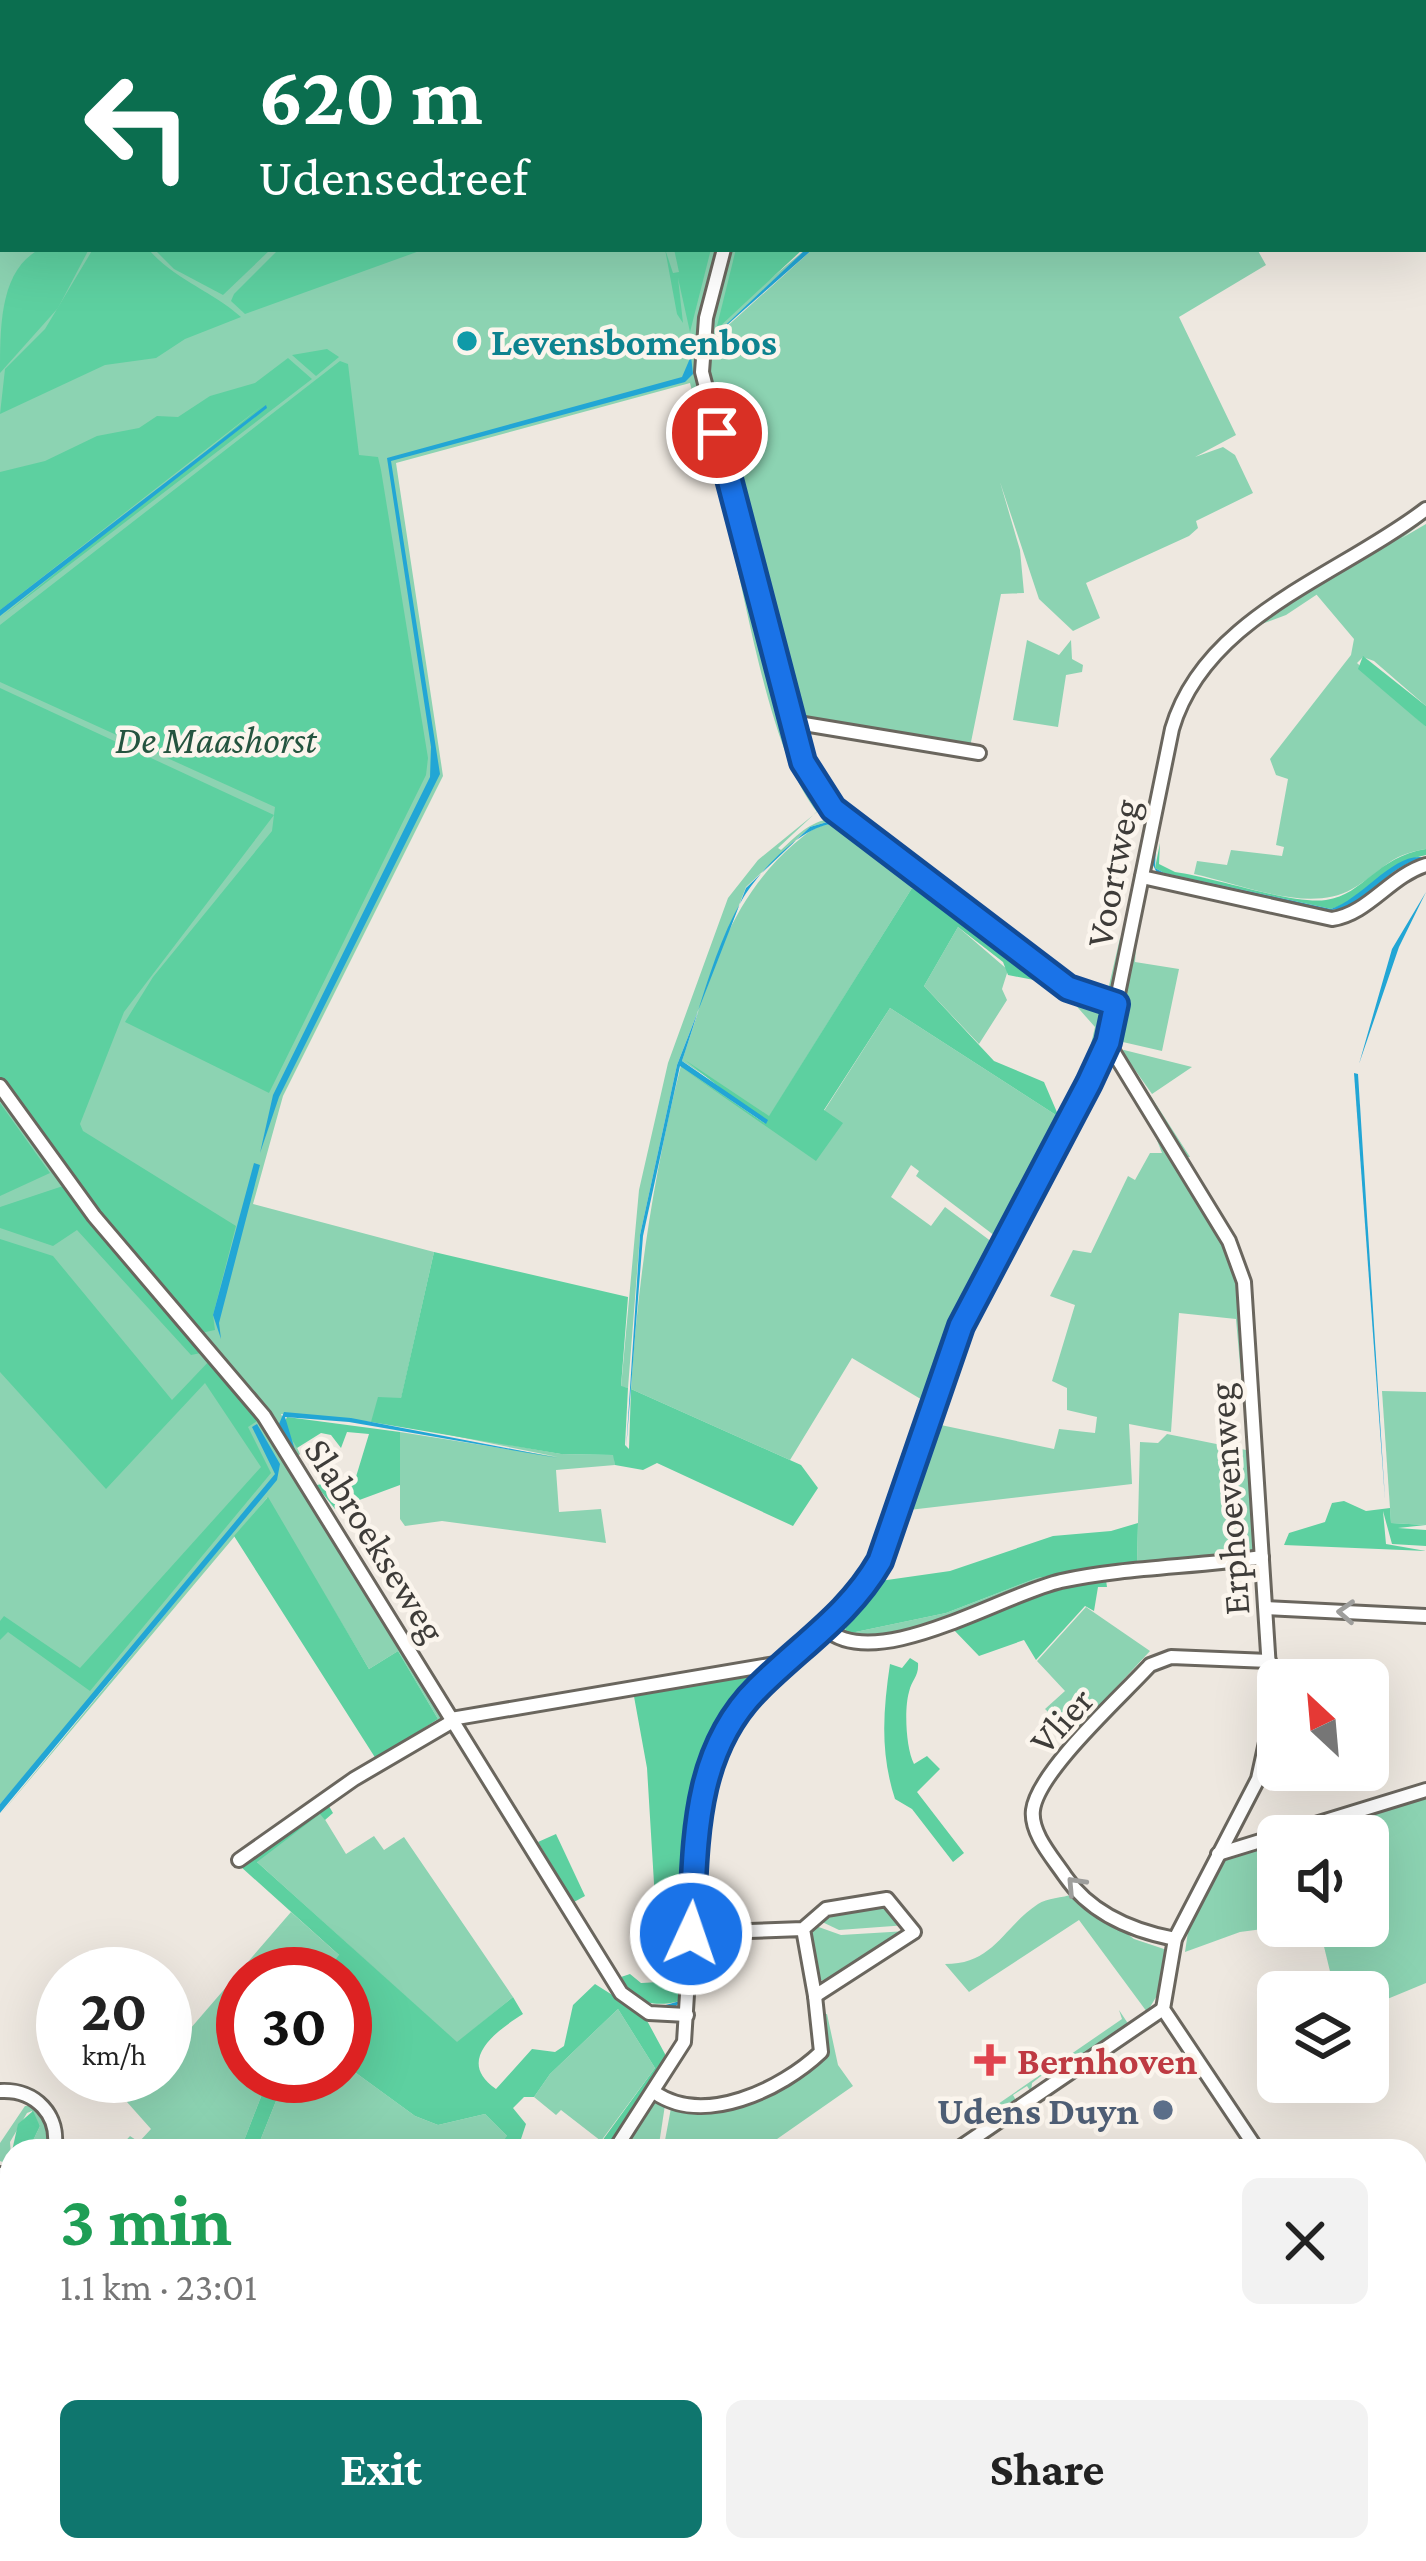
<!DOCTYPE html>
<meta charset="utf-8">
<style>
:root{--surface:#fff;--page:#f2f2f2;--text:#222;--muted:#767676;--accent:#0f766e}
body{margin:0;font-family:"Crimson Pro",serif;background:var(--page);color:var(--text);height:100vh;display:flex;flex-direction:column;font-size:45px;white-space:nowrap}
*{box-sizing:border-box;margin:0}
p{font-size:39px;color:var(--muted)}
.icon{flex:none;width:66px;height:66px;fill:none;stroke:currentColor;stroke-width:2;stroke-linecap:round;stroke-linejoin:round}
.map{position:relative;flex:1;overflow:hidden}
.panel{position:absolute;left:0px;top:2139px;width:1428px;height:423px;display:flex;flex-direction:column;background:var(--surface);border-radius:36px 36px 0 0;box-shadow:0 12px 48px #0002}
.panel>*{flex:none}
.hud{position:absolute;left:0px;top:0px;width:1428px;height:252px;box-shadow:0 12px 48px #0002;background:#0b6e4f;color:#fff;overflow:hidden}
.needle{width:78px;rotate:334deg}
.buttons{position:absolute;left:1257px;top:1659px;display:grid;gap:24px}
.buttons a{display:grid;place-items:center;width:132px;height:132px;border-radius:18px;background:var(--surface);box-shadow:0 12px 48px #0002;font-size:60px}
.speed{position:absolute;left:36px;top:1947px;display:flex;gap:24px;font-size:60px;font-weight:700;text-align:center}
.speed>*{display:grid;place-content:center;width:156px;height:156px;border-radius:50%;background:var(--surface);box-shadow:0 12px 48px #0002;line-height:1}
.speed small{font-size:30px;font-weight:400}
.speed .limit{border:18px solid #d22;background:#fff;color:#111}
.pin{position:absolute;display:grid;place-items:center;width:102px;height:102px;color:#fff;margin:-51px;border:6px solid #fff;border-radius:50%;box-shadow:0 3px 12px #0007}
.me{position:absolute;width:132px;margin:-66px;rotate:3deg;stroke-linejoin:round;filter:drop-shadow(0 0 9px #0008)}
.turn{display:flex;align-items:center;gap:42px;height:252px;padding:0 60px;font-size:54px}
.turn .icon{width:156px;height:156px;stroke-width:2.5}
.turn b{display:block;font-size:84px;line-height:102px}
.round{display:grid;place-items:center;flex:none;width:126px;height:126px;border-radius:18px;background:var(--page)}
.overview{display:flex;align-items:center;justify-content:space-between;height:204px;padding:0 60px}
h1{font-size:72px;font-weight:700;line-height:90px;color:#1e9e55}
.button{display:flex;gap:24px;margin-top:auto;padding:24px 60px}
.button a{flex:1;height:138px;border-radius:18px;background:var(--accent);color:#fff;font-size:48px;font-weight:700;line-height:138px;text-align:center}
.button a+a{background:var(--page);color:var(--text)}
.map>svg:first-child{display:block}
.green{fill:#8cd3b2}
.forest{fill:#5dd0a0}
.water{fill:#22a6d5}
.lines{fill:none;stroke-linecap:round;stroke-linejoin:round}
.street-casing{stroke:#6a665e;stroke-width:18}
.secondary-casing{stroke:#6a665e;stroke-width:22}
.primary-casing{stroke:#c9c8c8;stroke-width:24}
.highway-casing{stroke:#c9c8c8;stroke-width:27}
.street{stroke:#fff;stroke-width:12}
.secondary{stroke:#fff;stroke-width:16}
.primary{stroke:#b0be88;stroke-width:18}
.highway{stroke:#7c9339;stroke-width:21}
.oneway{stroke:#9e9e9c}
.route-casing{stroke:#114b97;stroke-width:30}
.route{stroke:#1a73e8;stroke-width:21}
.culture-dot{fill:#0f9aa8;stroke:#fbf5ed;stroke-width:4.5}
.health-dot{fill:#e0444e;stroke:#fbf5ed;stroke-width:4.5}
.service-dot{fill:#5c6f8a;stroke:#fbf5ed;stroke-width:4.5}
.labels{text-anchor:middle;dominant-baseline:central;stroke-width:9;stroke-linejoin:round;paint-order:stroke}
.culture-label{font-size:39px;font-weight:bold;fill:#0d838f;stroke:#fbf5ed;text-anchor:start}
.park-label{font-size:39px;font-style:italic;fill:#24543f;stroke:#fbf5ed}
.street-label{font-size:39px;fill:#3e3c39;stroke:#fbf5ed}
.health-label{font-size:39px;font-weight:bold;fill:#be3a42;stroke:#fbf5ed;text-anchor:start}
.service-label{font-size:39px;font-weight:bold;fill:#4e5e75;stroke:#fbf5ed;text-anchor:end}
</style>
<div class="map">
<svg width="1426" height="2561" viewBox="0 0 1426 2561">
<rect width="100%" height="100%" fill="#eee8e0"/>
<g class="green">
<polygon points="0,0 981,0 3,3 3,249 798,249 768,281 806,249 713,339 813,249 1257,249 1266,265 1179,317 1236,435 1195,457 1223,447 1235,455 1253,493 1196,521 1198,528 1189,536 1086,583 1100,618 1073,631 1039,599 1000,482 1020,550 1024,593 1001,594 970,747 793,717 708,383 700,331 694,340 685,338 684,344 699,363 736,529 728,531 690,383 396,463 443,776 283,1096 253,1204 434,1252 401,1399 371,1422 281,1414 300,1454 290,1464 446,1717 234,1860 438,1719 398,1651 369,1669 267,1498 0,1815 223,1544 0,1804"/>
<polygon points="1236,0 1426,0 1425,73 1425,3"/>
<path d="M1426,514V520L1402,538L1426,524V706L1374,661L1363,657L1357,663L1426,727V849C1387,855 1384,871 1352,889C1309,914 1241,884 1194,874L1197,861L1227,865L1231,850L1282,856L1284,847L1276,845L1288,779L1276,775L1270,759L1351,655L1354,639L1316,594L1396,542L1286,615L1259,625L1214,660L1235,639Z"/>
<path d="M731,541L742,542L803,774L824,805L778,848L781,850C800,833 814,817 841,819L1043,974L1105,1006C1119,1035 1081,1085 1068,1111L1063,1110L1086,1066L1095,1027L1064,992L920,886L912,888L769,1117L682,1061C710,979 726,903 794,844C807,833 818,823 835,824L905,875L834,820L810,827L746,887L677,1065L640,1235L628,1388L621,1387L639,1190L668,1063L728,898L758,860L817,812C772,756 749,614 731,541Z"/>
<polygon points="1027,640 1059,655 1071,640 1072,659 1083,665 1082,672 1066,675 1058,727 1013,720"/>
<polygon points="809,727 812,752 806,746 838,801 1068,977 1108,990 1120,938 1125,942 1113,992 1107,996 1079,990 843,813 818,786 797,733"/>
<polygon points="958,927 1008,970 1002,989 1007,1000 979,1044 924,986"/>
<polygon points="1136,946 1135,962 1179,969 1162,1051 1114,1040"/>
<path d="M890,1008L1059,1117L995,1236L916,1176L919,1171L911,1165L891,1197L931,1226L945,1207L992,1242L949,1329L924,1401L852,1358L790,1460L631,1389C638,1277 654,1173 681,1065L816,1160L824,1111Z"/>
<polygon points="1124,1050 1192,1067 1152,1094 1123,1053 1190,1157 1183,1157 1117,1052"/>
<polygon points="1147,1115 1239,1273 1248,1385 1242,1387 1236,1319 1179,1313 1171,1432 1129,1424 1132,1484 909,1510 936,1424 1054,1449 1059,1429 1095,1433 1097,1417 1067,1410 1067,1388 1052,1381 1075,1305 1050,1296 1073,1250 1091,1253 1128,1176 1135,1180 1150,1153 1162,1153"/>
<polygon points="1382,1391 1426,1392 1426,1525 1391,1523"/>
<polygon points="1246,1405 1258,1548 1254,1554 1121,1573 872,1640 860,1641 838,1629 885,1563 906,1518 880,1581 846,1622 846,1634 946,1613 1037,1578 1137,1562 1140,1442 1158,1443 1167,1434 1246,1450"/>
<polygon points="395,1424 561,1454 614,1455 615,1465 556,1470 559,1512 601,1509 606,1543 442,1521 405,1526 400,1519 400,1432 558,1457"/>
<polygon points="1086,1607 1150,1651 1072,1735 1045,1709 1065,1691 1037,1661"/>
<polygon points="1426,1786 1426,1983 1368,2007 1368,1992 1335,1992 1319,1926 1368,1926 1368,1836 1286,1836"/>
<polygon points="321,1813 346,1854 374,1836 384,1850 404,1837 513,1997 457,2043 256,1861"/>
<polygon points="1278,1839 1278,1926 1284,1926 1240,1932 1185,1952 1189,1925 1227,1857"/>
<path d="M1074,1894L1134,1939L1167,1950L1161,1989L1147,2012L1079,1920L969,1992L945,1964C994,1964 1002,1928 1038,1904C1047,1898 1062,1898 1074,1894Z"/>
<polygon points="889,1905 907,1925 839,1930 818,1920 825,1914"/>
<polygon points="291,1912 340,1956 325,1974 243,1974 243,2076 269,2076 240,2151 172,2151 155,2142 149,2151 121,2146 130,2136 139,2142 151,2129 127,2102 149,2076 165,2076 165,2058"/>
<polygon points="813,1925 841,1935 907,1931 827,1983 815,1977 809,1933"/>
<polygon points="618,2009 655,2068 601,2141 561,2110 556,2115 534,2097 550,2074"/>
<polygon points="1119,2010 1129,2025 1063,2070 1053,2056 1061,2061 1122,2019"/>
<path d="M822,2014H827L838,2065L853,2086L760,2151H663L671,2108C720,2127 780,2085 821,2061Z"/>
<polygon points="1051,2057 1061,2072 1050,2079 1045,2073 1032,2083 1031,2092 1027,2086 1013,2095 1017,2102 987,2122 977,2108 985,2113 1053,2066"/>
<polygon points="345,2065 415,2116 438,2125 485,2114 508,2137 496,2151 256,2151 286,2076 345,2076"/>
<polygon points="660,2102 665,2105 658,2151 619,2151 651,2104"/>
<path d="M25,2106H34C44,2120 53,2133 48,2151H28L40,2126L32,2111L27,2113L10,2142L12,2166L0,2161V2143Z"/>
<polygon points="1426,2163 1426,2243 1416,2235 1416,2170"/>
<polygon points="0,2325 12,2338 12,2403 0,2389"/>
<polygon points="1416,2410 1426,2415 1426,2478 1416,2487"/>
<polygon points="316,2550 429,2550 418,2561 306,2561"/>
<polygon points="473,2550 640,2550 640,2561 480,2561"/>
<polygon points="1277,2550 1329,2550 1334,2555 1327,2561 1270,2561"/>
</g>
<g class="forest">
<path d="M40,249H89L58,308L0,373C0,325 0,270 40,249Z"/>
<path d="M93,249H148C178,282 209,289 241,317L185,339L156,358L105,365L0,414L5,369L45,329Z"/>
<polygon points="154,249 271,249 223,295 174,269"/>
<polygon points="279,249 425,249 245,314 231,301 234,294"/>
<polygon points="665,249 673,273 679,272 674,249 711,249 690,332 678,278 683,323 677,314"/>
<polygon points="736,249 803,249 716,330"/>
<polygon points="327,349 339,357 316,376 292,355"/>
<polygon points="288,358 312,379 0,618 263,405 0,610 0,472 45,461 97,436 139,428 157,416 178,417 210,396 255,383"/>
<polygon points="340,361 348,364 359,455 378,457 381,470 428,758 426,775 269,1093 125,1022 153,977 272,831 275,807 0,682 0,625"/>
<polygon points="1363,656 1426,706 1426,727 1358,669"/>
<polygon points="0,688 274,815 124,1012 80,1124 83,1131 236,1226 213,1315 215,1330 201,1333 90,1205 0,1079"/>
<path d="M1160,843L1159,864L1175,872C1213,877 1294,905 1326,900C1365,894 1376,857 1426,849V855C1387,862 1368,898 1331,909L1164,873L1155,868Z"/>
<polygon points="912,888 948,910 953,907 1039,973 1034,980 1008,975 1003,962 958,927 924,986 994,1061 1044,1082 1059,1117 890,1008 824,1110 843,1123 816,1161 682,1068 766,1124 685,1060 769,1116"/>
<polygon points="0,1103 50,1173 0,1196"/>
<polygon points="66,1185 206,1352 191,1355 77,1230 53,1246 0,1228 0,1207"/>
<polygon points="0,1239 53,1256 172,1400 212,1358 260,1419 248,1427 271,1473 90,1691 8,1632 0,1640 0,1621 4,1616 80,1668 261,1467 205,1383 106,1489 0,1372"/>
<polygon points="434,1252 628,1297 621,1386 628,1388 625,1445 629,1449 631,1389 801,1465 818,1488 793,1526 657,1463 643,1470 615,1465 613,1455 561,1454 371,1422 378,1397 401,1398"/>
<polygon points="287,1417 400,1432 400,1485 335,1509 316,1485 355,1480 369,1434 347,1432 341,1448 331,1435 321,1433 297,1448 283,1425"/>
<polygon points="268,1497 369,1669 398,1651 438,1719 376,1759 234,1536"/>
<polygon points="1344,1501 1366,1511 1390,1508 1391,1523 1426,1525 1398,1528 1426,1530 1426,1546 1392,1544 1383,1511 1386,1544 1426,1551 1284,1545 1289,1533 1325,1522 1332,1503"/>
<polygon points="1138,1523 1137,1562 1037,1578 946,1613 846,1634 846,1622 880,1581 950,1571 1053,1536 1111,1531"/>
<polygon points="1106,1580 1107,1587 1098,1587 1094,1611 1085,1606 1036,1660 1024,1640 979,1656 952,1628 1045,1590"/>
<path d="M910,1658L918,1663C919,1677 912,1679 909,1692C904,1709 906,1749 914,1764L927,1756L940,1769L917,1792L964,1853L953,1862L912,1809L895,1799C880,1753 883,1711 890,1664L902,1668Z"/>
<path d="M767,1668C747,1688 726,1708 712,1732C670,1809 683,1916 680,2001C652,2008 635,2003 621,1977L630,1974L641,1983L660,1982L647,1768L633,1691Z"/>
<path d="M326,1801L333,1813L325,1820L320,1814L257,1862L457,2042L513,1997L523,2014C496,2031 455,2061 496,2089L532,2049L555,2052L564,2046L573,2005L595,1984L644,2015L665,2054V2068L606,2151H587L602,2141L655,2068L618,2009L550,2074L534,2097H524L513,2108L526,2124L517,2151H496L507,2136L485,2114L438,2125L415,2116L345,2065V1974H325L339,1955L240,1866Z"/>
<polygon points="556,1834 585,1896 574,1902 538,1842"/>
<polygon points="269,2076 286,2076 256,2151 240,2151"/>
<polygon points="33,2111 40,2126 28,2151 12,2151 18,2124"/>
<polygon points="429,2550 473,2550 480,2561 418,2561"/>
</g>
<g class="water">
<polygon points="806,249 813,249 712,338"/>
<polygon points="691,356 693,374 685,382 391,461 440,774 279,1097 260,1153 273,1095 430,777 431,747 387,458 682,377"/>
<polygon points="266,405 267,408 0,616 0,610"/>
<polygon points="806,744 835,794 1041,955 838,801 819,778"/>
<path d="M834,820L908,877L835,824C804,823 757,873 742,900C714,948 700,1009 682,1061L768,1120L766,1124L680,1066L643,1236L626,1450L640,1235L677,1065L746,888L810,827Z"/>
<path d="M1156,845L1155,868L1164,873L1331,909C1363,899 1395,850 1426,858C1391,864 1378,891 1348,906C1316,923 1196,883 1157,873L1152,863Z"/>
<polygon points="1426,892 1399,947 1359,1064 1392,949"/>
<polygon points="1354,1073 1358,1074 1385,1499"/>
<polygon points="254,1163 260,1165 219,1323 221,1339 213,1315"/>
<polygon points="284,1412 351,1418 558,1458 349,1422 285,1417 295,1450 279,1424"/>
<polygon points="257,1424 280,1464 277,1480 0,1813 0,1804 275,1474 252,1427"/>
<path d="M764,1671C753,1692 726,1711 714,1735C675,1815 685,1914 681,2001L675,2007L662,2006L680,2001C684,1870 665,1771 764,1671Z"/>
</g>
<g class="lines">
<defs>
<g id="street">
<polyline points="788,3 788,0"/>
<polyline points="724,249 706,318 702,372 803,762 833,809 1068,988 1116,1004"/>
<polyline points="792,722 979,753"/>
<path d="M1142,877L1332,919C1368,914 1390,876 1426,865"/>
<polyline points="1108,1043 1229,1241 1244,1282 1272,1715 1258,1779 1175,1939 1163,2009 1258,2151"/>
<polyline points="0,1086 94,1216 264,1416 621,1993 649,2013 687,2015"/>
<polyline points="1266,1608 1426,1616"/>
<path d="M826,1629C876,1674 1003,1594 1061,1581C1125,1567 1196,1567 1262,1557"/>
<polyline points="451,1719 787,1662"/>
<polyline points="1218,1854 1426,1790"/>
<polyline points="239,1860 354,1779 453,1721"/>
<polyline points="691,1933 803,1929 826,1909 887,1899 914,1932 815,1996 803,1929"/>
<path d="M1175,1939C1133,1931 1090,1913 1065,1876C1053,1858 1030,1833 1033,1810C1038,1771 1122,1696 1150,1665L1171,1657L1269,1661"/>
<path d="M0,2091C35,2089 61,2115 54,2151"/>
<path d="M654,2092C703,2127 781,2090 821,2052L815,1996"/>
<path d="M614,2151L684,2042L699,1804L713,1749L756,1689L860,1596L880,1561L961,1326L1108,1043L1172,729C1205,616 1339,576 1426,509"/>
<polyline points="955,2151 1163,2009"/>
<polyline points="1416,2493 1426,2483"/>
<polyline points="644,2550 644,2561"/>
<polyline points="864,2550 871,2561"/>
<polyline points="915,2550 923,2561"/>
<polyline points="844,2561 858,2550"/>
<polyline points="1347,2561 1359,2550"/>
</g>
<g id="secondary">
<polyline points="0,2176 12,2182"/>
<polyline points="758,2550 782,2561"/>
<polyline points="781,2550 805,2561"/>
</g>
<g id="primary">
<polyline points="1416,2282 1426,2273"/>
<polyline points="1416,2303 1426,2292"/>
<polyline points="1182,2561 1190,2550"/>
<polyline points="1207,2561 1215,2550"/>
</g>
<g id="highway">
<polyline points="0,2416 12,2430"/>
<polyline points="0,2452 12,2467"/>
<polyline points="78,2550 86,2561"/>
<polyline points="106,2550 114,2561"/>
</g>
</defs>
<use href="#street" class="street-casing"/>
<use href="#secondary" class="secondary-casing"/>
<use href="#primary" class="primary-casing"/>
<use href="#highway" class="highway-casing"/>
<use href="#street" class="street"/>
<use href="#secondary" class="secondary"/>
<use href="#primary" class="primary"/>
<use href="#highway" class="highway"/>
</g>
<defs><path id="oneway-chevron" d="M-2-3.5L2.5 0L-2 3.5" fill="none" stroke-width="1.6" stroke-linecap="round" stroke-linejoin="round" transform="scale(3)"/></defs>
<g class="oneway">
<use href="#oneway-chevron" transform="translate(1346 1612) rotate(-177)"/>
<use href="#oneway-chevron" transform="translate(1075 1885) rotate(-133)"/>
</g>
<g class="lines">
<defs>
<path id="route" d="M691,1934C696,1846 691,1754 758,1688C802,1644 849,1615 880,1561L961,1326L1089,1083L1108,1042L1116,1004L1068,988L833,809L803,762L717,433"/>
</defs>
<use href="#route" class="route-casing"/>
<use href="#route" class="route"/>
</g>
<circle class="culture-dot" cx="467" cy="341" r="12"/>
<path class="health-dot" d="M984 2042h12v12h12v12h-12v12h-12v-12h-12v-12h12z"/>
<circle class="service-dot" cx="1163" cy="2110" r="12"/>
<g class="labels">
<g class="culture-label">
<text x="491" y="341">Levensbomenbos</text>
</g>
<g class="park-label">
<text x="216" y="739">De Maashorst</text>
</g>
<g class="street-label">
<text transform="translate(1112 873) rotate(-79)">Voortweg</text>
<text transform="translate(1228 1499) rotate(-94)">Erphoevenweg</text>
<text transform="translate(376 1540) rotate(58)">Slabroekseweg</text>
<text transform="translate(1061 1720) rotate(-48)">Vlier</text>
</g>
<g class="health-label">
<text x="1017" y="2060">Bernhoven</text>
</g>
<g class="service-label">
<text x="1139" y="2110">Udens Duyn</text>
</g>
</g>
</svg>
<div class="buttons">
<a><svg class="needle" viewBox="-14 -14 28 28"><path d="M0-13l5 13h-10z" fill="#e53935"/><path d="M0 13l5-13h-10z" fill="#767676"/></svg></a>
<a><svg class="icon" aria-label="sound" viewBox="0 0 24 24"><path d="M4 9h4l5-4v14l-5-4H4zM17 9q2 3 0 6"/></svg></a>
<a><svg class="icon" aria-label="layers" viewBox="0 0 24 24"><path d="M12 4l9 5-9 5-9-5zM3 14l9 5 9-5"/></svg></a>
</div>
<div class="speed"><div>20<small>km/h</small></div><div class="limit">30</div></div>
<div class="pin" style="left:717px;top:433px;background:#d93025"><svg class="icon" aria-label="arrive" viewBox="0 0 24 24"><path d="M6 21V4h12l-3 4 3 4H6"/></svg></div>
<svg class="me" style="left:691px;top:1934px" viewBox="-20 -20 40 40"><circle r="17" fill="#1a73e8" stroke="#fff" stroke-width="3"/><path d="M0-11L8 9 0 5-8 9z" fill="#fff"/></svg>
<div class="hud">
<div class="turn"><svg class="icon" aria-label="left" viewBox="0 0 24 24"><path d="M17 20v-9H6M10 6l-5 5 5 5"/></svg><div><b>620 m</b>Udensedreef</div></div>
</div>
<section class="panel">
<div class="overview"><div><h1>3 min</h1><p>1.1 km · 23:01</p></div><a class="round"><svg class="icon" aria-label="close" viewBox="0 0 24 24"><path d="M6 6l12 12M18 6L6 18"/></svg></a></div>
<div class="button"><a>Exit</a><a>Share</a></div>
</section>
</div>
